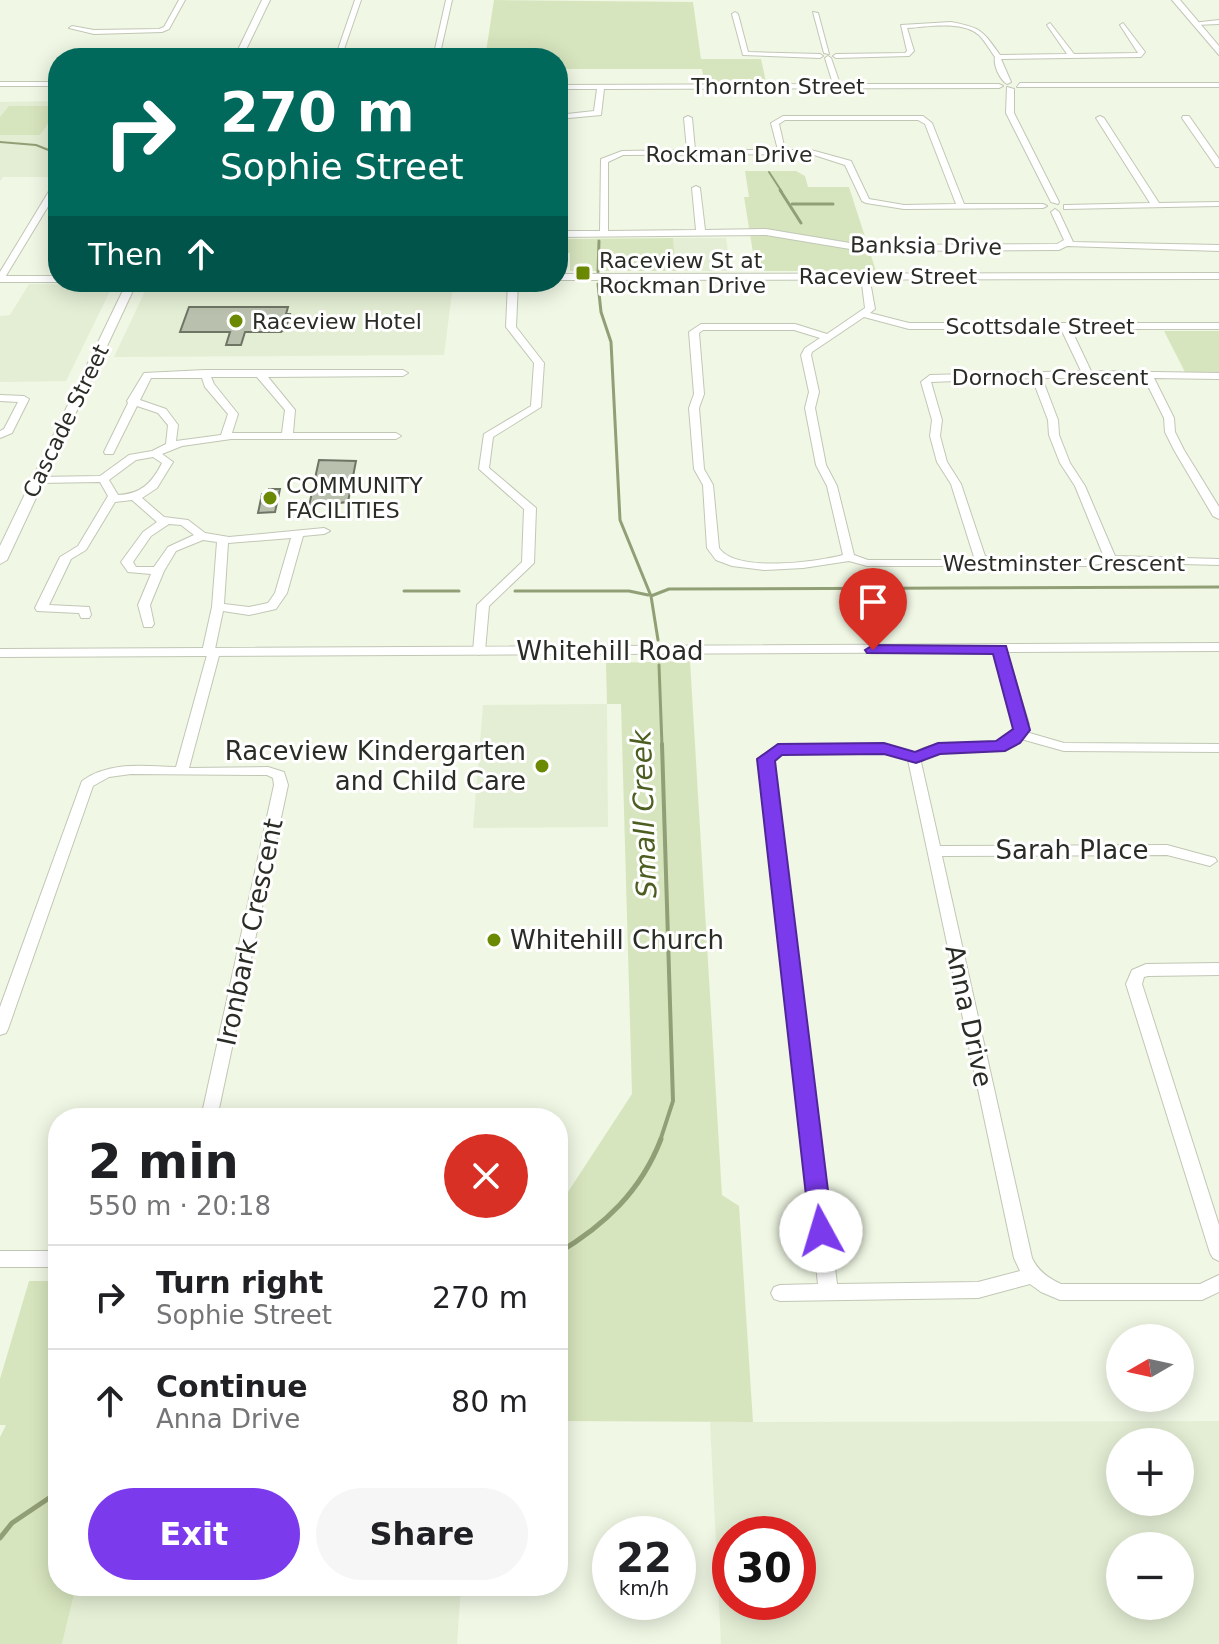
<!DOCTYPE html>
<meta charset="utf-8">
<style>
:root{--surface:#fff;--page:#f6f6f6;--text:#202124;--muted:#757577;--line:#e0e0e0;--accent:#7c3aed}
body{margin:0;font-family:"DejaVu Sans",sans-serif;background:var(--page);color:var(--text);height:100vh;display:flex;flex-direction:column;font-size:30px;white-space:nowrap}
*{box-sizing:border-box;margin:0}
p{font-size:26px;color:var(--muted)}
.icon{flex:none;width:44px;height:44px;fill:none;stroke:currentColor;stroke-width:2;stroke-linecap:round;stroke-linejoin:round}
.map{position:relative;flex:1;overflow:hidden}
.panel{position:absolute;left:48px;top:1108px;width:520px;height:488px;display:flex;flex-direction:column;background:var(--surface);border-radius:32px;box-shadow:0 4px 20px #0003}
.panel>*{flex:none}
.guide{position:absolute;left:48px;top:48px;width:520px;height:244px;border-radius:32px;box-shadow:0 4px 20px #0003;background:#00695c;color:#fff;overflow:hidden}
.needle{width:52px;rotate:261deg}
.fabs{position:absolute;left:1106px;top:1324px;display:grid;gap:16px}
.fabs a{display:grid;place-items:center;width:88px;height:88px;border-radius:50%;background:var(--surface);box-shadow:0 4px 20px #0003;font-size:40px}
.speed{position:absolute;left:592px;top:1516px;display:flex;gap:16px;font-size:40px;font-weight:700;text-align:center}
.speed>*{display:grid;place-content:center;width:104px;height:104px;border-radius:50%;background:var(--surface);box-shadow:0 4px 20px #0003;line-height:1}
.speed small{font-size:20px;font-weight:400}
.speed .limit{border:12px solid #d22;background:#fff;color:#111}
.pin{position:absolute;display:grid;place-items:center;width:68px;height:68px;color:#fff;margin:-82px -34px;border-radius:50% 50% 50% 0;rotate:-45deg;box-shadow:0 0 8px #0007}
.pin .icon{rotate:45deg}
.me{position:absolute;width:88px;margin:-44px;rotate:354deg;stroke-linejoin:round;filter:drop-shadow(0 0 6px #0008)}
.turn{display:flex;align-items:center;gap:28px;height:168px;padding:0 40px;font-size:36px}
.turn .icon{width:104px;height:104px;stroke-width:2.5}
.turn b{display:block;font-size:56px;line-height:68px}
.then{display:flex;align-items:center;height:76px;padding:0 40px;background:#0003;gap:16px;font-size:30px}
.round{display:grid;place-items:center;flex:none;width:84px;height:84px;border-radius:42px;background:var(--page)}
.overview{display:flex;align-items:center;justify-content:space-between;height:136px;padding:0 40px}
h1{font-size:48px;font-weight:700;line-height:60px}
.action{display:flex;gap:16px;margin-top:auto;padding:16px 40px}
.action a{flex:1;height:92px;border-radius:48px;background:var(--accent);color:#fff;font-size:32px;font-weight:700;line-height:92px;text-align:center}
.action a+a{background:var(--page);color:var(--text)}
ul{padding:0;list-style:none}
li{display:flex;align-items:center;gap:24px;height:104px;padding:0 40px;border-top:2px solid var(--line)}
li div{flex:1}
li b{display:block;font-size:30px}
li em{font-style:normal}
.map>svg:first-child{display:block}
.built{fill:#e4eed4;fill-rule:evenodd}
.green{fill:#d7e5be}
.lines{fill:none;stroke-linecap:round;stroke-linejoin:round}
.stream-far3{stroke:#919f76;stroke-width:2}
.stream-far2{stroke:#919f76;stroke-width:3}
.stream-far1{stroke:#919f76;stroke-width:4}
.stream{stroke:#919f76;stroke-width:5}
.building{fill:#b9c0ae;stroke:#6f7565;stroke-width:2}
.minor-casing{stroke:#c1c7b5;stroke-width:2}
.tertiary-casing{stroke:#c1c7b5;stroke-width:2}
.secondary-casing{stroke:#c1c7b5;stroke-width:2}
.minor{fill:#fff;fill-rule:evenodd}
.tertiary{fill:#fff;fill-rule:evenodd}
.secondary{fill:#fff;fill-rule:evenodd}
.route{fill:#7c3aed;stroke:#51269a;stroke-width:2}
.poi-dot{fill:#6b8902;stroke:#fff;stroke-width:3}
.labels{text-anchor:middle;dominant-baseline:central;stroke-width:6;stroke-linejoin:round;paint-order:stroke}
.far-street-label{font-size:22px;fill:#2a2d26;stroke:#fff}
.far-poi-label{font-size:22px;fill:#2a2d26;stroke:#fff;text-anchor:start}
.street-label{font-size:26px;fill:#2a2d26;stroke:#fff}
.poi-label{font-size:26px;fill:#2a2d26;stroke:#fff;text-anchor:end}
.water-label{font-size:28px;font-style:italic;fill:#4c5e20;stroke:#fff}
</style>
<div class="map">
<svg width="1219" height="1644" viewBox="0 0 1219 1644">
<rect width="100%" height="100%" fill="#f0f7e4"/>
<g class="built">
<polygon points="58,101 58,177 3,177 0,181 0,102"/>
<polygon points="673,238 726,238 731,271 676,271"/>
<polygon points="29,284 113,285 66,381 0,382 0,316 10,315"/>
<polygon points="453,285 444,355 114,357 146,289 152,286"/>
<polygon points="607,704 608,827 473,828 483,705"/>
<path d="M1219,1421V1644H721L710,1422ZM1180,1442V1502H1120V1442ZM798,1534V1602H730V1534ZM1180,1546V1606H1120V1546Z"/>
<polygon points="76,1586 461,1586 457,1644 62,1644"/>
</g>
<g class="green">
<polygon points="494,0 693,2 701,59 761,59 766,82 704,83 702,69 558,69 558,58 485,58"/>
<polygon points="9,106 58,106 58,109 40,135 0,135 0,117"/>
<polygon points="745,171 796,171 805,176 808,187 849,187 876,271 756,271 744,197 749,197"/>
<polygon points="673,238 676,271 570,271 570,253 564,253 564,239"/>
<polygon points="1164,331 1219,331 1219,372 1185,372"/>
<polygon points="690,661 722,1195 739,1206 753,1422 558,1421 558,1199 566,1195 632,1094 621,704 607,704 606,663"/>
<polygon points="29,1281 58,1281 58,1586 76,1586 62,1644 0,1644 0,1437 6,1425 0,1425 0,1379"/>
</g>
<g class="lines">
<g class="stream-far3">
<polyline points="0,142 36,145 56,153"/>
<polyline points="769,172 782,192"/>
</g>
<g class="stream-far2">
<polyline points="780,190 801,223"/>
<polyline points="792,204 833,204"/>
<polyline points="598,272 599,241"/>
<polyline points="598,284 601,312 611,342 620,520 651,596"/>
<polyline points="404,591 459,591"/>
<polyline points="515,591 629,591 648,595"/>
<polyline points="658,640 651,596 669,589 1219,587"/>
<polyline points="659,665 662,746"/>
</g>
<polyline class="stream-far1" points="660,1141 673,1101 662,744"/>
<g class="stream">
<path d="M558,1253C605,1225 641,1191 661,1139"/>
<polyline points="0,1538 12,1523 58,1492"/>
</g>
</g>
<g class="building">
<polygon points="189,307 288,307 286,314 290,314 286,328 281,332 245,332 241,345 226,345 230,332 180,332"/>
<polygon points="319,460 356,461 348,502 309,506"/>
<polygon points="269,489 280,489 275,512 258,513 262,494 268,494"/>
</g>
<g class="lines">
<defs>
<g id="minor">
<polygon points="179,0 185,0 169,29 162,32 94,34 69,28 72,26 94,30 159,29 164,27"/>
<polygon points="355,0 361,0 341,58 335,58"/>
<polygon points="446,0 452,0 439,58 433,58"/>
<polygon points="735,12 738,14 748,52 820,54 823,56 820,58 743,55 732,14"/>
<polygon points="813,12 818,13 829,54 824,53"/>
<polygon points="1219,20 1219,24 1195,25 1192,23"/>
<path d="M951,22C982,28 982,30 1000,55L1067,54L1047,25L1050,23L1074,54L1138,53L1120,25L1123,23L1145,52L1141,57L1001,59L1011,82L1007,84C1000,80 993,65 995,57C990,50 985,41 979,35C962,20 927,27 907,28L914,51L909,56L836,58L833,56L836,54L905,53L907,51L901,25Z"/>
<polygon points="828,56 831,58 840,84 999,84 1003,86 999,88 604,89 601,115 558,119 558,115 594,111 597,89 558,89 558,85 833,84 825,58"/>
<rect x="0" y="82" width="58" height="4"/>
<polygon points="1020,83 1219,83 1219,87 1017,87"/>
<polygon points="1007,87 1014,89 1014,113 1059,202 1058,204 1051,202 1006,113"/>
<path d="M688,116L692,118L695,150H778L771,123L783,116H923L932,123L964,204H1043L1047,206L1043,208L904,209L866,203L862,201L845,165L811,154L623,155L608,162V231L696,230L692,188L696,186L700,188L705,230L766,229L862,245L1057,244L1064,240L1051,212L1055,209L1059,212L1073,242L1219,245V251L1067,246L1059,250L862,251L766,235L558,237V231H600L601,159L622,151L687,150L684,118ZM785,120H918L925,124L956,204L904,205L869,199L851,161L811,150H785L779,124Z"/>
<polygon points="1100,116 1104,118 1159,203 1219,202 1219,206 1064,209 1064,205 1067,205 1150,203 1096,118"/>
<polygon points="1183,116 1189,116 1219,159 1219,167 1216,167 1182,118"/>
<polygon points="58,181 58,190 4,279 0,282 0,272 54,183"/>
<path d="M865,273L869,276L875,309L870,313L909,323H1219V329H1071L1091,371L1219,373V379L1154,378L1174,418L1175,432L1184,450L1219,507V519L1213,516L1174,450L1165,432L1164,418L1144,378H1042L1058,420L1059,435L1070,463L1085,486L1115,556L1219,559V565L1111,562L1087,566H1003L980,562L959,566H867L849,561L803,568L765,570L732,566L716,560L707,548L703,485L694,469L689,408L694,394L689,332L701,324H795L827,334L865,308L861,276ZM864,317L909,329H1061L1081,371L930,375L921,382L932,420L930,436L937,462L951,484L974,557L959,560H868L854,555L837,486L826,465L815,408L819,392L811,355L812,352ZM703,330H794L820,338L805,348L801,355L809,392L805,408L816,465L827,486L843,555C816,562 736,573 719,548L713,485L704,469L699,408L704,394L699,333ZM1032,378L1048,420L1049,435L1060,463L1075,486L1104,557C1068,563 1021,563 985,556L961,484L947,462L940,436L942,420L931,382Z"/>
<polygon points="508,282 518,282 516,327 544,363 541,407 493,437 489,468 536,508 534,563 489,606 485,651 479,655 473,651 477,605 522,562 524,509 479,469 484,434 531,406 534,363 506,327"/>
<path d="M205,370H403L408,373L403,376L268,377L295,410L293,433H396L401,436L396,439H231L182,446L162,454L173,462L157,488L142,498L164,517L188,520L205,533L229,537L324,528L330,531L324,534L303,536L287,593L276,609L249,615L223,611L215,649L220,652L189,768L268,767L284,772L288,785L217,1118H201L274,785L273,778L267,775L131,774L109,777L93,786L8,1029L6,1033L0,1035V1007L82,781C109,761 144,766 176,767L207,655L202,652L212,607L217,542L203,540L176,551L164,571L150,605L154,624L152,627H144L138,605L151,574L128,572L121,562L143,532L157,522L132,500L115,502L86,550L71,559L49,605L89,607L91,615L89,618H81L79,613L37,611L35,608L60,557L78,546L108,496L100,482L38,483L33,480L38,477L100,476L129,455L152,451L166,444L168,425L158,413L137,406L113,454H105L104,452L128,403L127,401L144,373ZM211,377H257L285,410L282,433H232L238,414L214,384ZM151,378H202L205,387L228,414L221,435L176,441L178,425L166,409L140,400ZM153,457L162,463C152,483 141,494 118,495L109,480L136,460ZM169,524L181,525L194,535L168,547L154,567H136L133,562L151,536ZM291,538L275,593L268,603L249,607L224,604L228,543Z"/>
<polygon points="0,395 24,396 29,399 12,433 0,438 0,431 4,429 18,402 0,401"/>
<path d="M1000,646L1006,650L1029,724L1026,732L1064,743L1219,744V752L1064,751L1021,739C989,762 948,738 921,762L940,846L1167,845L1215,858L1217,861L1210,866L1167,855L942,856L1032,1258C1038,1271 1048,1278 1061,1284H1200L1219,1275V1292L1202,1300H1060L1041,1292L1030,1284L978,1298L780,1301L774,1299L771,1293L774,1287L780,1285L818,1284L759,759L778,746L884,744L915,753C941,732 1005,759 1015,724L994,650ZM883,752L908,760L1014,1258L1020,1271L978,1282L837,1284L773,760L781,754Z"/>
<polygon points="1219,963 1219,975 1148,976 1144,977 1142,984 1219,1225 1219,1261 1213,1258 1210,1253 1126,984 1132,970 1146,964"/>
<rect x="0" y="1251" width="58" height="16"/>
</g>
<g id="tertiary">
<polygon points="1219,273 1219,279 558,280 558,274"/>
<rect x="0" y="276" width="58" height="6"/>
<polygon points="127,282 137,282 7,560 0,564 0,546"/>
<polygon points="1219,643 1219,651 0,657 0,649"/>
</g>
<g id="secondary">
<polygon points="262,0 270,0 242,58 234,58"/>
<polygon points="1172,0 1180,0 1219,46 1219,55"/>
</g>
</defs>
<use href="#minor" class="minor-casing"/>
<use href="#tertiary" class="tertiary-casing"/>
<use href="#secondary" class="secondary-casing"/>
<use href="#minor" class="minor"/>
<use href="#tertiary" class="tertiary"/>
<use href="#secondary" class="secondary"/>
</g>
<polygon class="route" points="873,645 1006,646 1030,730 1020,743 1005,751 940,754 916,763 884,754 782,755 775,761 833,1231 830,1238 821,1240 813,1238 810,1231 757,759 778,744 884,743 915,752 938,743 996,741 1013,729 993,654 867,653 865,650"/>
<g class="poi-dot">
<rect x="575" y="265" width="16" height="16" rx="4"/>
<circle cx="236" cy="321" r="8"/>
<circle cx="270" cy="498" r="8"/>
<circle cx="542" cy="766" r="8"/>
<circle cx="494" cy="940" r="8"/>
</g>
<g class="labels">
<g class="far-street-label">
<text x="778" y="86">Thornton Street</text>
<text x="729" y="154">Rockman Drive</text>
<text transform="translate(926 246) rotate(1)">Banksia Drive</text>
<text x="888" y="276">Raceview Street</text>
<text x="1040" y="326">Scottsdale Street</text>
<text x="1050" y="377">Dornoch Crescent</text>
<text transform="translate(66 421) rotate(-64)">Cascade Street</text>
<text x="1064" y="563">Westminster Crescent</text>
</g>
<g class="far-poi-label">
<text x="599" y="260">Raceview St at<tspan x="599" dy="25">Rockman Drive</tspan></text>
<text x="252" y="321">Raceview Hotel</text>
<text x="286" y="485">COMMUNITY<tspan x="286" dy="25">FACILITIES</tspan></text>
</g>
<g class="street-label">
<text x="610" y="651">Whitehill Road</text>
<text x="1072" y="850">Sarah Place</text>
<text transform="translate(250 932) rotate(-78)">Ironbark Crescent</text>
<text transform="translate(969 1016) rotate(78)">Anna Drive</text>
</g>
<g class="poi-label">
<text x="526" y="751">Raceview Kindergarten<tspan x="526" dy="30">and Child Care</tspan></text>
<text x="510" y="940" text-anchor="start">Whitehill Church</text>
</g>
<g class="water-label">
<text transform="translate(644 814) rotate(-92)">Small Creek</text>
</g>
</g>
</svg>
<div class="fabs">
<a><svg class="needle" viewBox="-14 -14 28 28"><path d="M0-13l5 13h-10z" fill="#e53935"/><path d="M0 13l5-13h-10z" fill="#757577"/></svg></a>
<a>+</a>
<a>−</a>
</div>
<div class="speed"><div>22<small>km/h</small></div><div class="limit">30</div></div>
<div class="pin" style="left:873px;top:650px;background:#d93025"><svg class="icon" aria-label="arrive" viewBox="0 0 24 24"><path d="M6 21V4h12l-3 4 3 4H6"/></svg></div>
<svg class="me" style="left:821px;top:1231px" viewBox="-20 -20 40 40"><circle r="19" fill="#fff"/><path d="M0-13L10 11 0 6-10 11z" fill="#7c3aed"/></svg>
<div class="guide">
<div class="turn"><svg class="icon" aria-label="right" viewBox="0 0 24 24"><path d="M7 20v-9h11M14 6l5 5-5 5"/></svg><div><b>270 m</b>Sophie Street</div></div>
<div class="then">Then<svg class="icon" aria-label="ahead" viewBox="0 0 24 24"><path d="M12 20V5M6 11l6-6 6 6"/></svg></div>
</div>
<section class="panel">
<div class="overview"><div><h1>2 min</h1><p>550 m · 20:18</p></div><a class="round" style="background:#d93025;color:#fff"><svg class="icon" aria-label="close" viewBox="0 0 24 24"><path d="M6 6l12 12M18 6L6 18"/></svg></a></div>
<ul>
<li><svg class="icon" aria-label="right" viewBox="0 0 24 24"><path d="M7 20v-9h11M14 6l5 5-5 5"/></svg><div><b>Turn right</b><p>Sophie Street</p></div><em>270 m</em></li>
<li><svg class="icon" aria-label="ahead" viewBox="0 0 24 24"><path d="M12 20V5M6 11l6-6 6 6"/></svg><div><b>Continue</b><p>Anna Drive</p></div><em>80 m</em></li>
</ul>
<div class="action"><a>Exit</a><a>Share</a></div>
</section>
</div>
